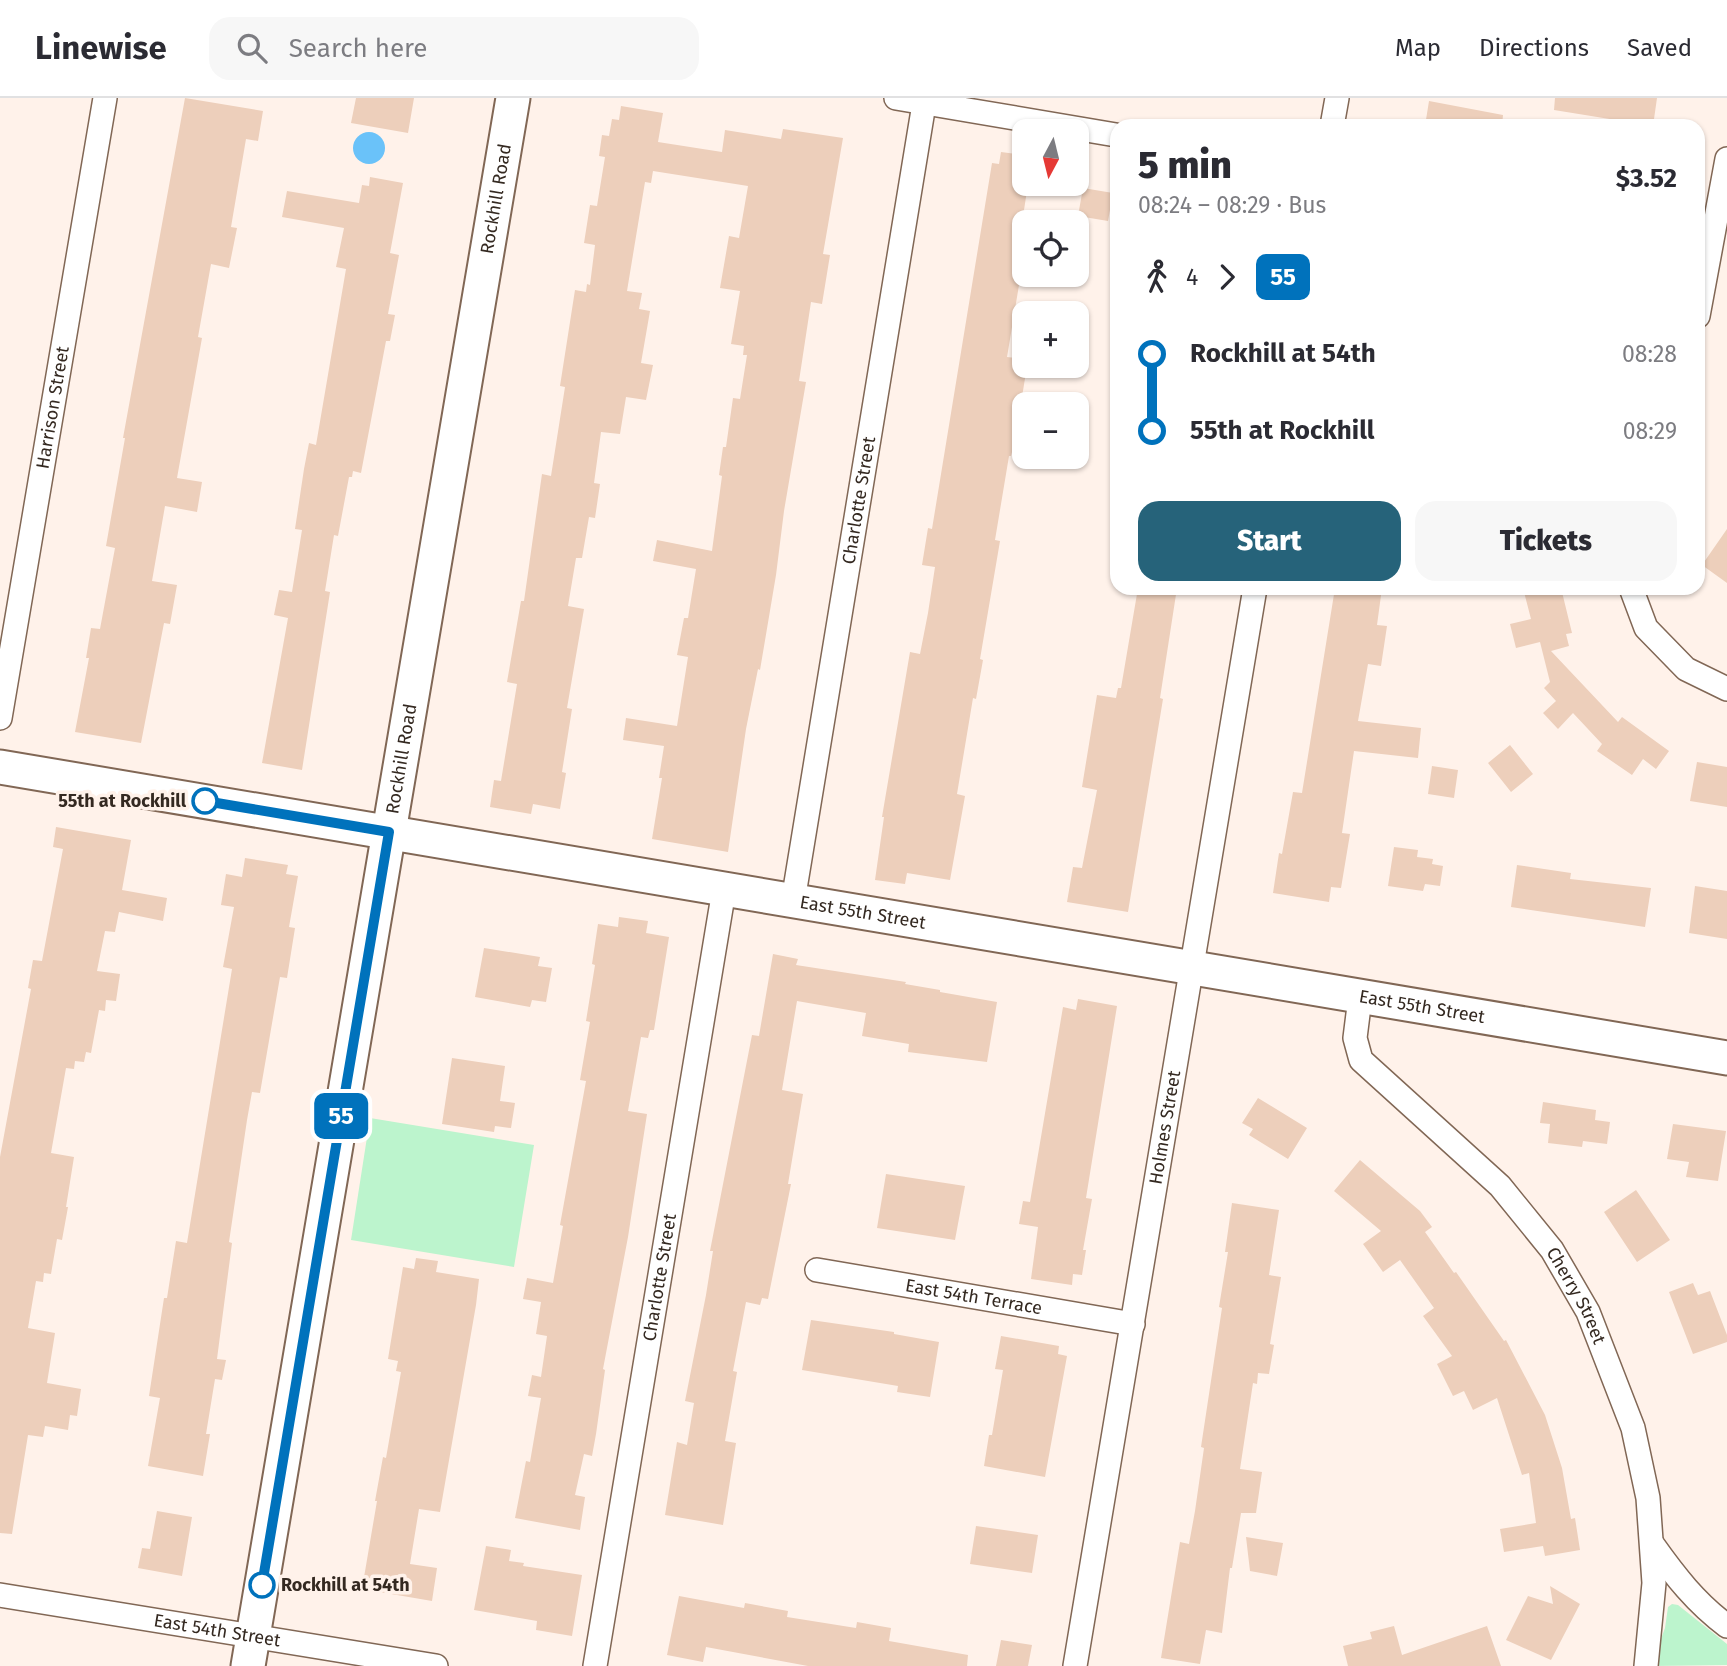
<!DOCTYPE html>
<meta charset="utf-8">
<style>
:root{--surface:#fff;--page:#f7f7f7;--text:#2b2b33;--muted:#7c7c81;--line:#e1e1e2;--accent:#26637a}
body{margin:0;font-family:"Fira Sans",sans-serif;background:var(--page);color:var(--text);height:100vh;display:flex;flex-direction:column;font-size:26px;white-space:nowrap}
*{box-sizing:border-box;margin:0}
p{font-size:23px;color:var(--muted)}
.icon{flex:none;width:38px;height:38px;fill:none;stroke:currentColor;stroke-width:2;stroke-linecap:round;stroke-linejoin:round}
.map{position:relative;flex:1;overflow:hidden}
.sheet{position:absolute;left:1110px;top:21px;width:595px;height:476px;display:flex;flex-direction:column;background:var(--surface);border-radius:21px;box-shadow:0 2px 5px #0004}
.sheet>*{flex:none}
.badge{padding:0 14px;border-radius:10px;font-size:24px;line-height:46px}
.needle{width:46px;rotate:187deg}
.tools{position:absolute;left:1012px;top:21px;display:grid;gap:14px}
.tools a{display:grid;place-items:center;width:77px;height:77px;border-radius:14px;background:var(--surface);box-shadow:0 2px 5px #0004;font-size:35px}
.map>.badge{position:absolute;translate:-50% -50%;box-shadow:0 0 0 4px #fff}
.legs{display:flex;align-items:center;gap:10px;height:77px;padding:0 28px;font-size:23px}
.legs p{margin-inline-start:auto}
.head{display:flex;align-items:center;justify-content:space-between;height:119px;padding:0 28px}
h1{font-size:38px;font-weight:800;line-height:52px}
.primary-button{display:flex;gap:14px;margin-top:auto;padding:14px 28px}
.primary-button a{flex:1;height:80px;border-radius:21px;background:var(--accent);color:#fff;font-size:28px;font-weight:800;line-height:80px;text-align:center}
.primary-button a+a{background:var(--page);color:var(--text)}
ul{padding:0 28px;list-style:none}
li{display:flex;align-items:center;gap:24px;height:77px;font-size:26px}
li i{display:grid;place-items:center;width:10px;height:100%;margin:0 9px;background:currentColor}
li i::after{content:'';width:18px;height:18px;margin:-9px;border:5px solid;border-radius:50%;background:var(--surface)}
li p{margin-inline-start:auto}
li:first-child i{background:linear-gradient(#0000 50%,currentColor 0)}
li:last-child i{background:linear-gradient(currentColor 50%,#0000 0)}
header{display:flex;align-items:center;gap:42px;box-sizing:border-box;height:98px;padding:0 35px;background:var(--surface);border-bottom:2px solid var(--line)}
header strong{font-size:33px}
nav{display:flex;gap:38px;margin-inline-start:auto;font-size:24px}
.search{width:490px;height:63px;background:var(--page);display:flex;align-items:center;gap:18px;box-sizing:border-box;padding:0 24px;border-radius:21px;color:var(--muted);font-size:26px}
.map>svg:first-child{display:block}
.green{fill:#bcf4cd}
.water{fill:#6ac2f9}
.building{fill:#edcfbb}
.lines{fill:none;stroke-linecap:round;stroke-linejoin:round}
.minor-casing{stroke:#816755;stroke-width:26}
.secondary-casing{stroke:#816755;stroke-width:37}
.minor{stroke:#fff;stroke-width:23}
.secondary{stroke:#fff;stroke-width:33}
.line-1-casing{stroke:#fff;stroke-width:16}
.line-1{stroke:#0072bc;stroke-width:10}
.stop-1-dot{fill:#fff;stroke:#0072bc;stroke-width:3.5}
.labels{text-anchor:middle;stroke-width:7;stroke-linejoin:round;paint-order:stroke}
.street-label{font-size:18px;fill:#342921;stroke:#fff2ea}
.stop-label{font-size:18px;font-weight:bold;fill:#342921;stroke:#fff2ea;text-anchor:end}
</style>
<header>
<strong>Linewise</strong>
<div class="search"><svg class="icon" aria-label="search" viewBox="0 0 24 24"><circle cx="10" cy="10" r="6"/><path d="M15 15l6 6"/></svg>Search here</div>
<nav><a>Map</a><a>Directions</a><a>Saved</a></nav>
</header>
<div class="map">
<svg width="1727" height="1568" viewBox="0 0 1727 1568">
<rect width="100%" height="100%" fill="#fff2ea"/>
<path class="green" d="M 370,1020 L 534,1047 L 514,1169 L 351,1142 Z
M 1672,1506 L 1678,1507 L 1727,1546 L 1727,1567 L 1651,1568 L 1665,1530 L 1668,1509 Z"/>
<path class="water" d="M353 50a16 16 0 1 1 32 0a16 16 0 1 1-32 0Z"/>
<path class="building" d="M 185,0 L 263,13 L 258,43 L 246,41 L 231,129 L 237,130 L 229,170 L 211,166 L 198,239 L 202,240 L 177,380 L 202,384 L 197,414 L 165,408 L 152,483 L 177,487 L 170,526 L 164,525 L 141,645 L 75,634 L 89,560 L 86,560 L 91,530 L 100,531 L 115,450 L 106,448 L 125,340 L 123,340 Z
M 356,0 L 414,0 L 408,35 L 351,25 Z
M 1555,0 L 1657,0 L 1653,28 L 1554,12 Z
M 1429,3 L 1503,17 L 1502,28 L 1425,28 Z
M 621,8 L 663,15 L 658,44 L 722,54 L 725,32 L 781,41 L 783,31 L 843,40 L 823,156 L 830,157 L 822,206 L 811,204 L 799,283 L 806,284 L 784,413 L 776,477 L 760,572 L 758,571 L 746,631 L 728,754 L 652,741 L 662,680 L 659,680 L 664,648 L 623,642 L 626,620 L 677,628 L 688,559 L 677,557 L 684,520 L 688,520 L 696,471 L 653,463 L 657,442 L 712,453 L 722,378 L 719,377 L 723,349 L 726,349 L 733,300 L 740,301 L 747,257 L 743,257 L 744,248 L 731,246 L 740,193 L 720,190 L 729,138 L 739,140 L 748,88 L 653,73 L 651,85 L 645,84 L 627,193 L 642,195 L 639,211 L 650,213 L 641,265 L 653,267 L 646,302 L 626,299 L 620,336 L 601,334 L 594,385 L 600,386 L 595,420 L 589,419 L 582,460 L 576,460 L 568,508 L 584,511 L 567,610 L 572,611 L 562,674 L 566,675 L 560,711 L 533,706 L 531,716 L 490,709 L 494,682 L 501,683 L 517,586 L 507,584 L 521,503 L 524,503 L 542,376 L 551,378 L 565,289 L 560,288 L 575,192 L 586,194 L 587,186 L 590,187 L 595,147 L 584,145 L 590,107 L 597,108 L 605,59 L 599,58 L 602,37 L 609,38 L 612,21 L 619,22 Z
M 1001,54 L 1024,57 L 1024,86 L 1028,86 L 1020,138 L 1024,138 L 1024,175 L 1021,175 L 1007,259 L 1024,261 L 1024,268 L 1027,268 L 1017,330 L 1024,331 L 1024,352 L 1013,350 L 1011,358 L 1009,358 L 995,442 L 1000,443 L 980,561 L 983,562 L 976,601 L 973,600 L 957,696 L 965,698 L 959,732 L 950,782 L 907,775 L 905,786 L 875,782 L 884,719 L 882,719 L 910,554 L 920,556 L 928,515 L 935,469 L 922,467 L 928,430 L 932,431 L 992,65 L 999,66 Z
M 370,79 L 403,85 L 390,155 L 399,157 L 388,216 L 395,217 L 390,243 L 386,243 L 361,375 L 353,373 L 352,379 L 349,379 L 338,438 L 334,437 L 325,493 L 330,494 L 302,672 L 262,665 L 288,520 L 274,517 L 279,492 L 292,494 L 302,432 L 295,431 L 304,371 L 309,345 L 316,347 L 346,171 L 336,169 L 344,130 L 282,119 L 287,93 L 359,105 L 362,87 L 369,88 Z
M 1083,90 L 1113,95 L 1108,123 L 1078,118 Z
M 1727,431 L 1727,485 L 1702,467 Z
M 1138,490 L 1177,490 L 1160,600 L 1163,601 L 1128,814 L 1067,804 L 1073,769 L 1082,770 L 1097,692 L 1082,689 L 1097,597 L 1116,600 L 1118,590 L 1121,590 Z
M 1335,490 L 1382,490 L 1377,527 L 1387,528 L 1381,568 L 1368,566 L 1358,623 L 1421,630 L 1418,660 L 1354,653 L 1342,735 L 1350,736 L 1341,790 L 1331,789 L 1329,804 L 1273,795 L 1279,755 L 1282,756 L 1293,694 L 1302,695 Z
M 1523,490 L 1554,490 L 1556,495 L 1562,494 L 1572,535 L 1566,536 L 1569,548 L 1551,553 L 1618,624 L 1622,619 L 1669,653 L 1656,671 L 1643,661 L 1632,677 L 1597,653 L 1602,646 L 1573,615 L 1558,631 L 1543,615 L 1556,603 L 1544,590 L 1550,584 L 1540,544 L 1516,550 L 1510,526 L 1531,521 Z
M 1510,647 L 1533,676 L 1511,694 L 1488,665 Z
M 1697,664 L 1727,669 L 1727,709 L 1690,703 Z
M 1432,668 L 1458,672 L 1454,700 L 1428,696 Z
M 56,729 L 131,742 L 122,792 L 167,800 L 163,823 L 119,814 L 115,834 L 105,833 L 97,873 L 120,876 L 116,903 L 106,902 L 105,913 L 99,912 L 91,955 L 86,954 L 84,964 L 75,963 L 74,971 L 66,970 L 51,1055 L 74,1059 L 66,1109 L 68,1109 L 62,1142 L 57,1141 L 51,1176 L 44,1175 L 43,1184 L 36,1183 L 28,1230 L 55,1235 L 47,1285 L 81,1291 L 77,1318 L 70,1317 L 68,1332 L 45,1328 L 43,1339 L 28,1337 L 12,1436 L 0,1435 L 0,1059 L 31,891 L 28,890 L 33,862 L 42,863 L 63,751 L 53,749 Z
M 1394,749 L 1418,752 L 1417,759 L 1433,761 L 1432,766 L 1443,768 L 1440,788 L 1425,786 L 1423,793 L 1388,788 Z
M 245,760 L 288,767 L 286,776 L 298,778 L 289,829 L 295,830 L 287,880 L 280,879 L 260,995 L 252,994 L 247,1022 L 229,1144 L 232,1145 L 217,1261 L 226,1262 L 222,1282 L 215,1281 L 206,1336 L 210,1336 L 203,1378 L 148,1368 L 160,1300 L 149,1298 L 164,1200 L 167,1200 L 176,1143 L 187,1145 L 232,871 L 223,869 L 234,809 L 221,807 L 226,776 L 242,779 Z
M 1517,767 L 1571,775 L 1570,781 L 1651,790 L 1645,829 L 1511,809 Z
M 1695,788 L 1727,793 L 1727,841 L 1689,835 Z
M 619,819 L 648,823 L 646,835 L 669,839 L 654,932 L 650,932 L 648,940 L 641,939 L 628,1013 L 647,1016 L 628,1139 L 603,1271 L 605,1272 L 596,1336 L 592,1358 L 584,1356 L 575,1397 L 585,1399 L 580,1432 L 515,1420 L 526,1363 L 530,1364 L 541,1300 L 528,1298 L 532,1277 L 541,1279 L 547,1238 L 536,1236 L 541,1204 L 523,1201 L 527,1180 L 553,1185 L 563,1128 L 560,1127 L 586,983 L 580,982 L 590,924 L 586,923 L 595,867 L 592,866 L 598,826 L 618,829 Z
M 484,850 L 540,859 L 538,868 L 552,870 L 546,904 L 532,902 L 530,909 L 475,899 Z
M 773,856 L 798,861 L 796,867 L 906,884 L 905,886 L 940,892 L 940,894 L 997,904 L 987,964 L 908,954 L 909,946 L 862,938 L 866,915 L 797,903 L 782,992 L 803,996 L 788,1086 L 791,1086 L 768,1201 L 762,1200 L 760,1207 L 746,1204 L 733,1273 L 737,1274 L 725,1343 L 736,1345 L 723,1427 L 665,1417 L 677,1344 L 687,1347 L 694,1305 L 685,1303 L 706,1197 L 713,1153 L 710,1153 L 752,937 L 759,938 Z
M 1078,901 L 1117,908 L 1086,1100 L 1092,1101 L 1083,1152 L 1086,1152 L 1082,1177 L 1073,1176 L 1072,1187 L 1031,1181 L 1038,1129 L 1019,1126 L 1023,1103 L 1030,1104 L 1063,909 L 1076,912 Z
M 452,960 L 505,968 L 500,1003 L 515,1005 L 511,1030 L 495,1028 L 494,1034 L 442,1026 Z
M 1258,1000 L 1307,1030 L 1288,1061 L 1249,1037 L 1253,1031 L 1242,1025 Z
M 1543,1004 L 1596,1012 L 1595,1022 L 1610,1024 L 1607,1046 L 1583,1043 L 1582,1049 L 1548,1045 L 1550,1026 L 1540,1025 Z
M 1673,1026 L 1726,1033 L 1718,1083 L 1686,1079 L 1689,1064 L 1667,1061 Z
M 1360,1062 L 1420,1113 L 1432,1129 L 1425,1134 L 1454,1175 L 1456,1174 L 1504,1243 L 1506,1242 L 1545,1317 L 1562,1370 L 1571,1421 L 1575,1420 L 1580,1452 L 1545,1458 L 1543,1448 L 1504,1454 L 1500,1431 L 1536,1425 L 1529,1375 L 1522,1377 L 1497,1300 L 1473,1312 L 1464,1293 L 1453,1298 L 1437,1266 L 1452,1258 L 1423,1218 L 1434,1210 L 1400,1162 L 1383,1174 L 1363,1146 L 1381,1133 L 1334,1093 Z
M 886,1076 L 965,1088 L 955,1142 L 877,1130 Z
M 1636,1092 L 1670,1142 L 1637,1164 L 1604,1114 Z
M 1232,1105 L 1279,1112 L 1269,1177 L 1281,1179 L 1270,1246 L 1274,1247 L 1269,1276 L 1258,1275 L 1257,1286 L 1253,1285 L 1240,1371 L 1262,1374 L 1256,1415 L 1241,1415 L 1232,1470 L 1230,1470 L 1222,1535 L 1206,1532 L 1200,1566 L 1161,1560 L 1180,1444 L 1189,1446 L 1195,1413 L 1204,1350 L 1201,1349 L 1222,1210 L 1219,1209 L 1228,1154 L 1225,1154 Z
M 416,1160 L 438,1163 L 436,1174 L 479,1181 L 476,1207 L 440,1414 L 419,1411 L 410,1466 L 437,1470 L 432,1503 L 362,1491 L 377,1403 L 375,1403 L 383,1359 L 386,1360 L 401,1274 L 396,1273 L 398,1263 L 388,1261 L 403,1169 L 414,1171 Z
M 1693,1185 L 1698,1197 L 1710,1193 L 1727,1237 L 1727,1244 L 1693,1256 L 1669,1194 Z
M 811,1222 L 894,1234 L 894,1236 L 939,1244 L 930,1299 L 897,1294 L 898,1288 L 802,1272 Z
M 1001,1238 L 1059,1248 L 1058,1256 L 1067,1258 L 1045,1379 L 984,1368 L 989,1337 L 992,1337 L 1003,1272 L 995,1271 Z
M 157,1413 L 192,1419 L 182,1478 L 138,1470 L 142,1450 L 150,1451 Z
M 976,1428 L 1038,1437 L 1032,1475 L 970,1466 Z
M 1246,1439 L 1283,1445 L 1277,1478 L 1250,1473 Z
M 486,1448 L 511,1452 L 509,1463 L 524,1465 L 523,1468 L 582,1477 L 572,1538 L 536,1532 L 537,1523 L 474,1512 Z
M 1550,1488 L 1580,1506 L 1551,1562 L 1506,1542 L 1528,1498 L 1553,1506 Z
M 679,1498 L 744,1510 L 745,1505 L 788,1513 L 787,1519 L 856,1530 L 857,1524 L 891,1530 L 889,1543 L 968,1557 L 967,1568 L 808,1568 L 706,1549 L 703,1564 L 667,1557 Z
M 1394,1528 L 1402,1557 L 1487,1528 L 1501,1568 L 1348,1568 L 1343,1548 L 1372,1541 L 1370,1534 Z
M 1001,1542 L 1032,1547 L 1028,1568 L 996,1568 Z"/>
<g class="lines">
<defs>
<g id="minor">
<path d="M 896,0 L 1116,37"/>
<path d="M 1332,28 L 1337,0"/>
<path d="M 1698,218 L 1727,61"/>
<path d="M 1631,490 L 1646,530 L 1686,571 L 1727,591"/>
<path id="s1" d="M 0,620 L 105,0"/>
<path id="s2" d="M 793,803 L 925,0"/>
<path id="s3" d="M 1360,900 L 1355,940 L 1361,962 L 1500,1088 L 1552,1152 L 1588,1214 L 1633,1330 L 1648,1400 L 1654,1485 L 1646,1568"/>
<path id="s4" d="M 817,1172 L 1133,1226"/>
<path d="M 1653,1447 C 1675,1478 1696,1505 1727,1528"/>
<path id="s5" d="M 0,1497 L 436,1568"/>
<path id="s6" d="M 595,1568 L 724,792"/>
<path id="s7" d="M 1075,1568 L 1255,490"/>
</g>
<g id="secondary">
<path id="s8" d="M 0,669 L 1727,960"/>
<path id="s9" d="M 248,1568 L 513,0"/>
</g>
</defs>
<use href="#minor" class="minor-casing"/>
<use href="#secondary" class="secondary-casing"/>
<use href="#minor" class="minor"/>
<use href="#secondary" class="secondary"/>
</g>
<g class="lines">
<defs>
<path id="line-1" d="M 205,703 L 389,734 L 262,1487"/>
</defs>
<use href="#line-1" class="line-1-casing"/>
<use href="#line-1" class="line-1"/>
</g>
<g class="stop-1-dot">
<circle cx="205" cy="703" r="12"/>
<circle cx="262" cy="1487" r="12"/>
</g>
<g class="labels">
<g class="street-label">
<text dy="6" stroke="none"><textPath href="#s9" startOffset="1488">Rockhill Road</textPath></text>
<text dy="6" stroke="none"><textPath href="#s1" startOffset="315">Harrison Street</textPath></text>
<text dy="6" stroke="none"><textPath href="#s2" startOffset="406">Charlotte Street</textPath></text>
<text dy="6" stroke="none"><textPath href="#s9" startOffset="920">Rockhill Road</textPath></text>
<text dy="6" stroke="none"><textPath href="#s8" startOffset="875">East 55th Street</textPath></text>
<text dy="6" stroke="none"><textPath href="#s8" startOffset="1442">East 55th Street</textPath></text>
<text dy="6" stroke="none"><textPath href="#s7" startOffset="546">Holmes Street</textPath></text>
<text dy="6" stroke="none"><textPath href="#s6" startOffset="394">Charlotte Street</textPath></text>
<text dy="6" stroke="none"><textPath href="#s3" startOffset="385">Cherry Street</textPath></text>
<text dy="6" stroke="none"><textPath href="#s4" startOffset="159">East 54th Terrace</textPath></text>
<text dy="6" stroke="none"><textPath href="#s5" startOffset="220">East 54th Street</textPath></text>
</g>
<g class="stop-label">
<text x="186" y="709">55th at Rockhill</text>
<text x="281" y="1493" text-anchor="start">Rockhill at 54th</text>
</g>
</g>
</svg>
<div class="tools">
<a><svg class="needle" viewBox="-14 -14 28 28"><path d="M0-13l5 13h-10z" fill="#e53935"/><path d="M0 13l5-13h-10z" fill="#7c7c81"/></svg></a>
<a><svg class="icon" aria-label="locate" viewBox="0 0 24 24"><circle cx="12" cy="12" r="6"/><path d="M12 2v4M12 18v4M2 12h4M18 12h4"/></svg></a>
<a>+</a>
<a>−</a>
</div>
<b class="badge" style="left:341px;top:1018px;background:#0072bc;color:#fff">55</b>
<section class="sheet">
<div class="head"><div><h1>5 min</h1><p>08:24 – 08:29 · Bus</p></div><b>$3.52</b></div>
<div class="legs"><svg class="icon" aria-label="walk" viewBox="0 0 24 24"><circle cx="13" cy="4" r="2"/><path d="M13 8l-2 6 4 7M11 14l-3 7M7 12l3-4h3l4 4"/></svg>4<svg class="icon" aria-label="forward" viewBox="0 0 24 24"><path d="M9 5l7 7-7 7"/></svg><b class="badge" style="background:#0072bc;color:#fff">55</b></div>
<ul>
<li><i style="color:#0072bc"></i><b>Rockhill at 54th</b><p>08:28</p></li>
<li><i style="color:#0072bc"></i><b>55th at Rockhill</b><p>08:29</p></li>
</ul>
<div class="primary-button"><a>Start</a><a>Tickets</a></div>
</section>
</div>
